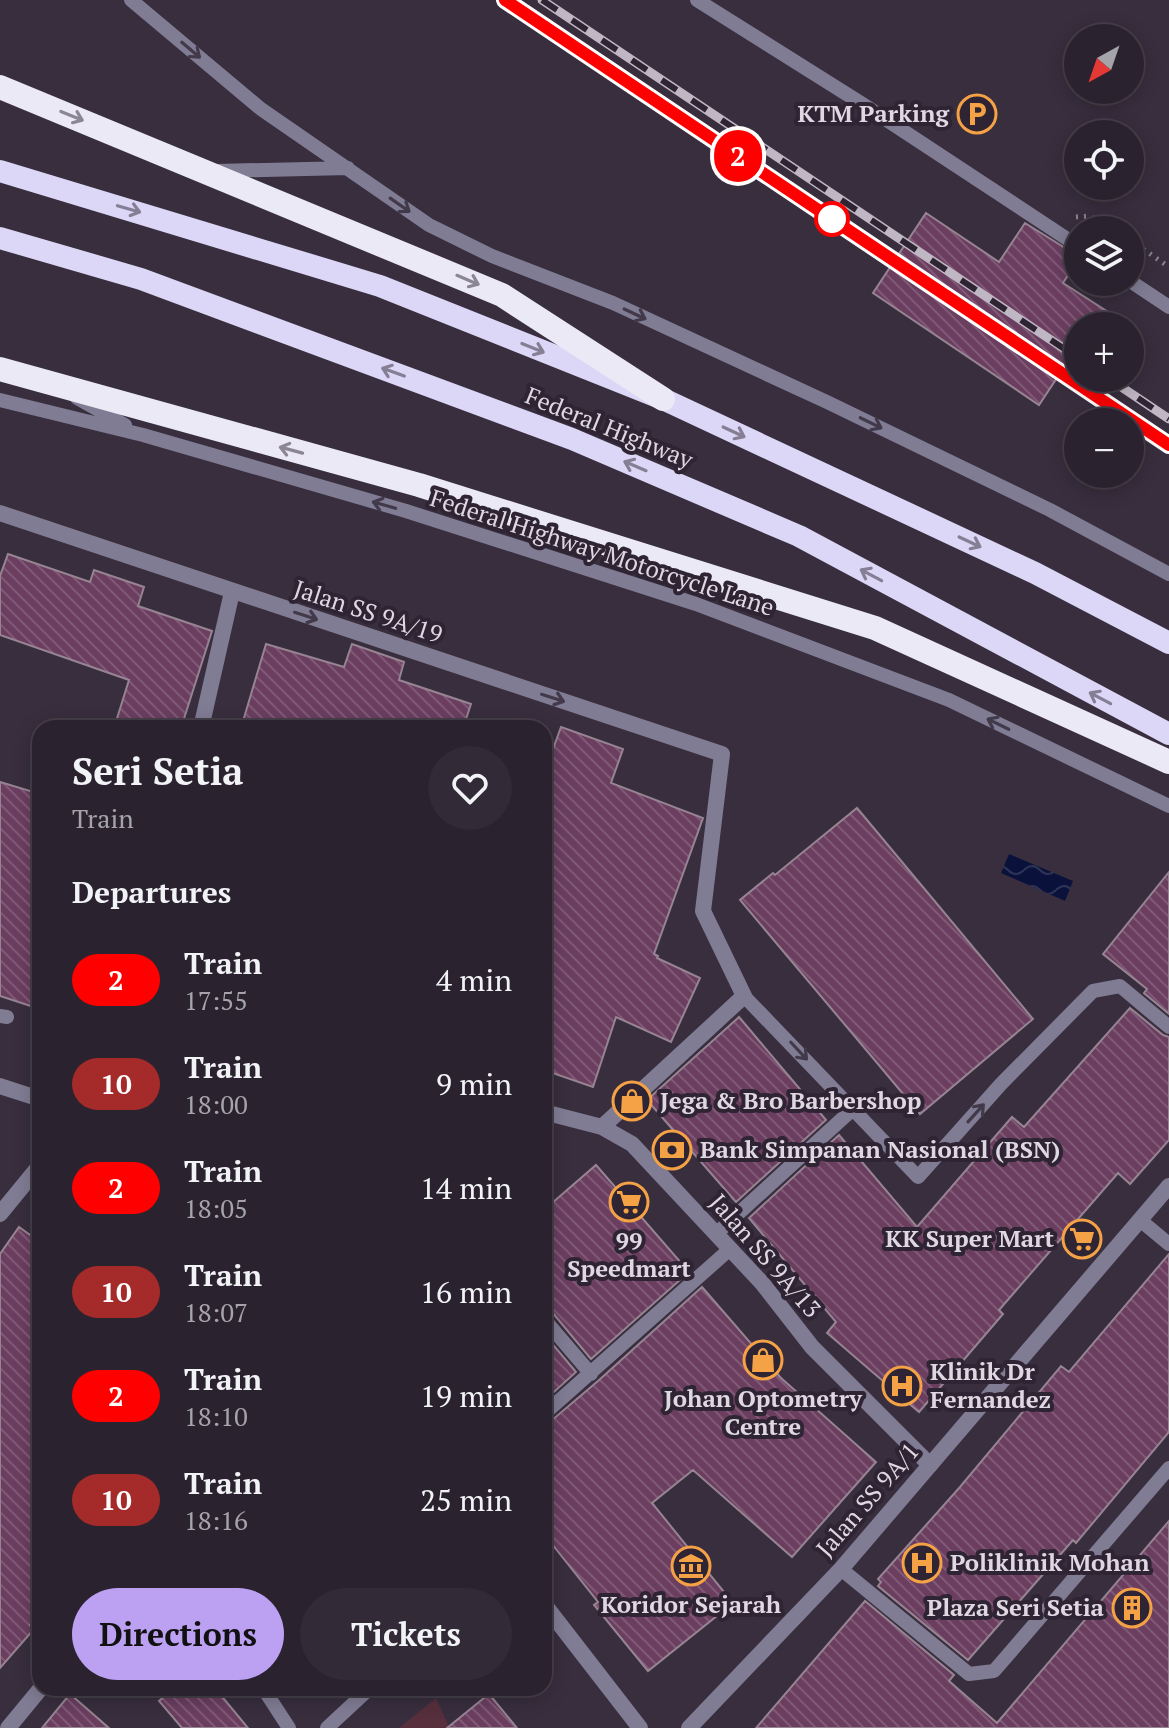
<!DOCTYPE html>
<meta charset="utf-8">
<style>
:root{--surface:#2a222e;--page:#322a36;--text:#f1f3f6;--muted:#a5a4aa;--line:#463f4a;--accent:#bca0f2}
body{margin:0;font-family:"PT Serif",serif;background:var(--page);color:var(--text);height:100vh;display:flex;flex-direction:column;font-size:30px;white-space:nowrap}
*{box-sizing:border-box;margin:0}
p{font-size:26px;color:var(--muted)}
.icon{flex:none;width:44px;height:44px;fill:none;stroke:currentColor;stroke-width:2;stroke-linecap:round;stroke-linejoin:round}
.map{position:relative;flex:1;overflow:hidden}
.details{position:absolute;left:32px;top:720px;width:520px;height:976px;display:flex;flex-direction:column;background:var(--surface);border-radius:24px;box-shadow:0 4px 20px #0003,0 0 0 2px var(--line)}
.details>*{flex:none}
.badge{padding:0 16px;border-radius:26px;font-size:28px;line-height:52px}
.needle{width:52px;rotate:220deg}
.tools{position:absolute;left:1064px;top:24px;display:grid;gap:16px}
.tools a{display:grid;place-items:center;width:80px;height:80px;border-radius:50%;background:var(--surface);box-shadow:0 4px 20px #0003,0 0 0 2px var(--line);font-size:40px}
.map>.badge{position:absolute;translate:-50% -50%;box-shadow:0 0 0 4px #fff}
h2{padding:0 40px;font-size:30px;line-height:72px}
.round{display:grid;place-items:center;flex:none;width:84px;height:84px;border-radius:42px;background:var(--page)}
.overview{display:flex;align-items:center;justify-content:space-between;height:136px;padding:0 40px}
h1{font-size:38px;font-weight:700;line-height:60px}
.primary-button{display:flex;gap:16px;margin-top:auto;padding:16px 40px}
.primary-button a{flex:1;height:92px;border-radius:48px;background:var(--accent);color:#111;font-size:32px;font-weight:700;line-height:92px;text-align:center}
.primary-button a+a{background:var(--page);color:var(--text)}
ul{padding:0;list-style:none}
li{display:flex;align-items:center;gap:24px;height:104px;padding:0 40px}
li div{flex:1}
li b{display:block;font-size:30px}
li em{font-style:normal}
li .badge{min-width:88px;font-weight:700;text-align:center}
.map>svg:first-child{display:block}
.green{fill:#572f3d}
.water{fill:url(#water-waves)}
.building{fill:url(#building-back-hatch);stroke:#978492;stroke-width:2}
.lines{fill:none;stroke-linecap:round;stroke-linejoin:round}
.path{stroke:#8a818f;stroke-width:5;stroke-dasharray:2 6;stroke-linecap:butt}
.service{stroke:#807c94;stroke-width:14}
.minor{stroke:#807c94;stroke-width:16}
.tertiary{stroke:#807c94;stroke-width:16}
.trunk{stroke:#dcd7f6;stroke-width:22}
.motorway{stroke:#ebe9f5;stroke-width:24}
.rail-casing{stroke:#bfb7c3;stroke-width:9}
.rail{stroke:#2e2433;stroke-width:6;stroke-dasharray:18;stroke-linecap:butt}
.oneway{stroke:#423a4b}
.oneway2{stroke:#8c8694}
.oneway3{stroke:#857e94}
.line-casing{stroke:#fff;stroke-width:18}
.line{stroke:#f00;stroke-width:12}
.stop-dot{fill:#fff;stroke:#f00;stroke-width:4}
.labels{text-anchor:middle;stroke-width:8;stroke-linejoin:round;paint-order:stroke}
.poi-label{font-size:24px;font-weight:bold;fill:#dfd8e3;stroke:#2e2433;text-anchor:start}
.street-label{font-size:24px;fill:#dfd8e3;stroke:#2e2433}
</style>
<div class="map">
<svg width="1169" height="1728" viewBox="0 0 1169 1728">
<defs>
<pattern id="water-waves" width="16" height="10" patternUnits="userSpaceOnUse" patternTransform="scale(2)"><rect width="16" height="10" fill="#0a123b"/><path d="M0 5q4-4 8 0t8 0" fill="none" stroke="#2d3457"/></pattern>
<pattern id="building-back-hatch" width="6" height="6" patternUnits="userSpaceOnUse" patternTransform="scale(2)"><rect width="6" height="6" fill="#6b3e60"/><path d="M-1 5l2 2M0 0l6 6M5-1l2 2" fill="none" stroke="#805977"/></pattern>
</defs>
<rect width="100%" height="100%" fill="#382e3e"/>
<path class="green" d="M 436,1698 L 449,1727 L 448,1728 L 399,1728 Z"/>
<path class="water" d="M 1009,854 L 1073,881 L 1065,901 L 1001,873 Z"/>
<path class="building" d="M 926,213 L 999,262 L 1025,223 L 1078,256 L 1078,260 L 1063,283 L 1130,326 L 1078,326 L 1078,346 L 1039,405 L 873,293 Z
M 8,554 L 90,582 L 94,570 L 144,587 L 138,606 L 212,631 L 181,728 L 114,728 L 129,680 L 0,635 L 0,576 Z
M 266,644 L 344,667 L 352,644 L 404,662 L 399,680 L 471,704 L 463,728 L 241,728 Z
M 561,727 L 623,749 L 611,783 L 703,818 L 654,954 L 658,956 L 657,958 L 700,978 L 671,1042 L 616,1017 L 593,1087 L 544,1070 L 544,774 Z
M 0,782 L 40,794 L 40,1009 L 0,996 Z
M 857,808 L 1033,1019 L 920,1114 L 740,900 L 773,873 L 775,875 Z
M 1169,872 L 1169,1014 L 1144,993 L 1147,989 L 1103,954 Z
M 1130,1008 L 1163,1035 L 1169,1037 L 1169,1140 L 1130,1184 L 1118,1173 L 999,1310 L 1003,1314 L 919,1412 L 827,1333 L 836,1322 L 749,1218 L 839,1135 L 917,1227 L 1012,1117 L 1024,1127 Z
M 739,1017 L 826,1120 L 736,1202 L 647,1100 Z
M 596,1165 L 689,1272 L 591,1359 L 552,1312 L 544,1309 L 544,1210 Z
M 19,1227 L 40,1242 L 40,1611 L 30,1625 L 34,1629 L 0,1668 L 0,1254 Z
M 1169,1254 L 1169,1432 L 1076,1543 L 1073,1540 L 968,1660 L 878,1586 L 881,1582 L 878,1579 L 960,1487 L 1061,1366 L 1069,1372 Z
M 702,1287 L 781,1378 L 876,1462 L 792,1557 L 693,1470 L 652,1503 L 733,1603 L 648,1671 L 594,1605 L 598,1602 L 544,1534 L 544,1424 L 551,1421 L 598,1381 Z
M 544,1334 L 576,1372 L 544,1401 Z
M 1169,1521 L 1169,1728 L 756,1728 L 865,1601 L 954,1675 L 949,1681 L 997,1723 Z
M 175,1688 L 215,1688 L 248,1728 L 182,1728 L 159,1701 Z
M 70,1694 L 109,1728 L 42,1728 Z
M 489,1694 L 517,1728 L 447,1728 Z"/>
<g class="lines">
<path class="path" d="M 1076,217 L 1089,216 L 1115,230
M 1130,240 L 1169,267"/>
<path class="service" d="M 131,0 L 261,109 L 429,225 L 492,256 L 613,303 L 827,402 L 1050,510 L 1169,574
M 697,0 L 864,105 L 1078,246
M 216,171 L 348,168
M 1130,281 L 1169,307
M 77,398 L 125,425
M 0,400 L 143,435 L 406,511 L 696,604 L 949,700 L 1169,806
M 744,996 L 918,1177 L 1001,1084 L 1093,991 L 1120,986 L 1169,1027
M 0,1016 L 7,1017
M 1140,1220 L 1169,1244
M 717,1233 L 854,1108
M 544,1319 L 591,1374
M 544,1414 L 730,1249
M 841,1569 L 969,1674 L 994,1671 L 1169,1468
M 263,1688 L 289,1728
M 327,1728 L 370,1688"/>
<path class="minor" d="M 0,513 L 722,754 L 703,911 L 744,996 L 602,1127
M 201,728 L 232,592
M 544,1112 L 602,1127 L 632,1144 L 762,1283 L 812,1347 L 930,1465
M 0,1214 L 40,1165
M 8,1728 L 41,1688"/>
<path class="tertiary" d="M 0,1086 L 40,1099
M 544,1604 L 640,1728
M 689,1728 L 841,1569 L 1169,1186"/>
<path class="trunk" d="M 0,171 L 380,286 L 663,399 L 1035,573 L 1169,643
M 0,238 L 141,279 L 572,439 L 799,536 L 1169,734"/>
<path class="motorway" d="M 0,87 L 502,295 L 663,399
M 0,369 L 419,485 L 875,628 L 1169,762"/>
<defs>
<path id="rail" d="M 505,0 L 1169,445
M 542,0 L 1078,358
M 1108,378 L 1169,419"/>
</defs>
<use href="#rail" class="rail-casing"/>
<use href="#rail" class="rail"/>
</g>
<defs><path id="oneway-shaft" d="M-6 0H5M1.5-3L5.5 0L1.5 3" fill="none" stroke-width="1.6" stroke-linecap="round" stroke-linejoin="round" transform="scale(2)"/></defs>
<g class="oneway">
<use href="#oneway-shaft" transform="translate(191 50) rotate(40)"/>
<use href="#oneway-shaft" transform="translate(400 205) rotate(35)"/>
<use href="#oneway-shaft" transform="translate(635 314) rotate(25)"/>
<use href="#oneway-shaft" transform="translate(871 423) rotate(26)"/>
<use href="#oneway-shaft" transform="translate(384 505) rotate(-164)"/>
<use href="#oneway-shaft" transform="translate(306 616) rotate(18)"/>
<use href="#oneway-shaft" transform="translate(553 698) rotate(18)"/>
<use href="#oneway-shaft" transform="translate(998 724) rotate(-154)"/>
<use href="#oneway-shaft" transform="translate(799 1051) rotate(47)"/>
<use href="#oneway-shaft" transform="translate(976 1113) rotate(-48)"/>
</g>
<g class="oneway2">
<use href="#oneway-shaft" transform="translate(72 116) rotate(22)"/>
<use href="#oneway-shaft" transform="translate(468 280) rotate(23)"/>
<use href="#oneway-shaft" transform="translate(291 450) rotate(-165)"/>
</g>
<g class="oneway3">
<use href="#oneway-shaft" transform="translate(129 209) rotate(16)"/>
<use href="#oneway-shaft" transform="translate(533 348) rotate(22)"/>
<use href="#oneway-shaft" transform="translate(393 372) rotate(-160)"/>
<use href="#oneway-shaft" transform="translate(734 432) rotate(25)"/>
<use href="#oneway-shaft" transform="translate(635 466) rotate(-157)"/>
<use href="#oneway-shaft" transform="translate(970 542) rotate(25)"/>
<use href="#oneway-shaft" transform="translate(871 575) rotate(-152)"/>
<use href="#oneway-shaft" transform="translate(1100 698) rotate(-152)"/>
</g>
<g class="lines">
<defs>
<path id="line" d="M 505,0 L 1169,445"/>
</defs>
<use href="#line" class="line-casing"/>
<use href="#line" class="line"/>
</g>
<defs>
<symbol id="parking-ring" viewBox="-11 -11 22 22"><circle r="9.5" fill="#2e2433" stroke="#f5a246" stroke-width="1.5"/><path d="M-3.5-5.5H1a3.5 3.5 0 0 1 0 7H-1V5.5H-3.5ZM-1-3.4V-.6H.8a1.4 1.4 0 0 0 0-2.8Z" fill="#f5a246"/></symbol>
<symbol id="shop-ring" viewBox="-11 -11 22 22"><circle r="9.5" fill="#2e2433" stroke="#f5a246" stroke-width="1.5"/><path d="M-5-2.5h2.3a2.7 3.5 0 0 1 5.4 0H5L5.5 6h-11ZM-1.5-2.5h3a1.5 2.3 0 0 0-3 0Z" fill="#f5a246"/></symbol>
<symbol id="bank-ring" viewBox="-11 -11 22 22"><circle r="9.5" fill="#2e2433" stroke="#f5a246" stroke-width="1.5"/><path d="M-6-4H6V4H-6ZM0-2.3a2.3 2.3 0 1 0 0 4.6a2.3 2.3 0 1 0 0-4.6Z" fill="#f5a246"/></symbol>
<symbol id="supermarket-ring" viewBox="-11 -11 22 22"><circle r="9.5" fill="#2e2433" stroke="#f5a246" stroke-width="1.5"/><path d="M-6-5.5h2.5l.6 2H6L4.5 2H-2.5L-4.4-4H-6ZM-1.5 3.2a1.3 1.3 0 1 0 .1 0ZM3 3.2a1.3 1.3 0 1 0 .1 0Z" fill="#f5a246"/></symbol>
<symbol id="hospital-ring" viewBox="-11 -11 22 22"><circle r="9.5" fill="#2e2433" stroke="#f5a246" stroke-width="1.5"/><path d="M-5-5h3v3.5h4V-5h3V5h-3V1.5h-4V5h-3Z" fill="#f5a246"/></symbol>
<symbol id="museum-ring" viewBox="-11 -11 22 22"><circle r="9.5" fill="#2e2433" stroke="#f5a246" stroke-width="1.5"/><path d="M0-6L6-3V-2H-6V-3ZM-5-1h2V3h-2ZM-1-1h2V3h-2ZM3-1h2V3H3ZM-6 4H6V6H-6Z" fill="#f5a246"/></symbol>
<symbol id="building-ring" viewBox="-11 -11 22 22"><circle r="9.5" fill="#2e2433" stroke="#f5a246" stroke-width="1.5"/><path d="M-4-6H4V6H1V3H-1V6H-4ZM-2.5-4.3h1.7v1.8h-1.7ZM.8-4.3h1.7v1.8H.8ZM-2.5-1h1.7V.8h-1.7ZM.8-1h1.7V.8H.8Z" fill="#f5a246"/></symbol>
</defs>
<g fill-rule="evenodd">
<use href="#parking-ring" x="955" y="92" width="44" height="44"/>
<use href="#shop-ring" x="610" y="1079" width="44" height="44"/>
<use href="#bank-ring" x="650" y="1128" width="44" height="44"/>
<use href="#supermarket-ring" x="607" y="1180" width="44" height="44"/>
<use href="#supermarket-ring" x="1060" y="1217" width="44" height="44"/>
<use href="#shop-ring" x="741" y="1338" width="44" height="44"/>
<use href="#hospital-ring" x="880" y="1364" width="44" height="44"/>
<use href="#hospital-ring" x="900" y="1541" width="44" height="44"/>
<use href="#museum-ring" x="669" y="1544" width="44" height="44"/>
<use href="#building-ring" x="1110" y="1586" width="44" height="44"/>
</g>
<circle class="stop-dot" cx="832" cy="219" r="16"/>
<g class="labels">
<g class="poi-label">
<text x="949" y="122" text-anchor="end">KTM Parking</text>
<text x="660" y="1109">Jega &amp; Bro Barbershop</text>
<text x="700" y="1158">Bank Simpanan Nasional (BSN)</text>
<text x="1054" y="1247" text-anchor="end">KK Super Mart</text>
<text x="629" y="1249" text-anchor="middle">99<tspan x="629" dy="28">Speedmart</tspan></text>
<text x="930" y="1380">Klinik Dr<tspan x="930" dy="28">Fernandez</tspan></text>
<text x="763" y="1407" text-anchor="middle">Johan Optometry<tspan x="763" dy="28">Centre</tspan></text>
<text x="950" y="1571">Poliklinik Mohan</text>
<text x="691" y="1613" text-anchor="middle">Koridor Sejarah</text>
<text x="1104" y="1616" text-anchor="end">Plaza Seri Setia</text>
</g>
<g class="street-label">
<text transform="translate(609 428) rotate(22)" y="8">Federal Highway</text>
<text transform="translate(602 553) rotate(18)" y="8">Federal Highway Motorcycle Lane</text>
<text transform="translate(368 612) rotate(18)" y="8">Jalan SS 9A/19</text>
<text transform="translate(765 1256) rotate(49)" y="8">Jalan SS 9A/13</text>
<text transform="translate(868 1500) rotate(-49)" y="8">Jalan SS 9A/1</text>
</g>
</g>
</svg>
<div class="tools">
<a><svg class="needle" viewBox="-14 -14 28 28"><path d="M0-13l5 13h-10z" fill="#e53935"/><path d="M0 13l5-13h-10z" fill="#a5a4aa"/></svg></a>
<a><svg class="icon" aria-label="locate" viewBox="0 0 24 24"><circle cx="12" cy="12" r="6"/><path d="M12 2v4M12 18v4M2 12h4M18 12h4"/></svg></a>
<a><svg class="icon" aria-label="layers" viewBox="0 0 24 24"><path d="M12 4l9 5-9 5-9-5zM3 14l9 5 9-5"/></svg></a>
<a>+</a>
<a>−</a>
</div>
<b class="badge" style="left:738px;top:156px;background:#f00;color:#fff">2</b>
<section class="details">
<div class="overview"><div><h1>Seri Setia</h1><p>Train</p></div><a class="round"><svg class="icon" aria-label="heart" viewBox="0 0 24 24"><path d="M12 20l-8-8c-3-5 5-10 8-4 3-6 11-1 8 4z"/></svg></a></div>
<h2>Departures</h2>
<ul>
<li><span class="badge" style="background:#f00;color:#fff">2</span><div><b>Train</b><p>17:55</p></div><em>4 min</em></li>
<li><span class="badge" style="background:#a52a2a;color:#fff">10</span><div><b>Train</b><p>18:00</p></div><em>9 min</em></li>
<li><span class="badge" style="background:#f00;color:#fff">2</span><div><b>Train</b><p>18:05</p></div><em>14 min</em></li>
<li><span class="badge" style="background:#a52a2a;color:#fff">10</span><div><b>Train</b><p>18:07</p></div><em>16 min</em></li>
<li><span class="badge" style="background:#f00;color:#fff">2</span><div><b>Train</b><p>18:10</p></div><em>19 min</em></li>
<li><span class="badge" style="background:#a52a2a;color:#fff">10</span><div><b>Train</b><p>18:16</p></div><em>25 min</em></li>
</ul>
<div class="primary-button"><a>Directions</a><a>Tickets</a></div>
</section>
</div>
